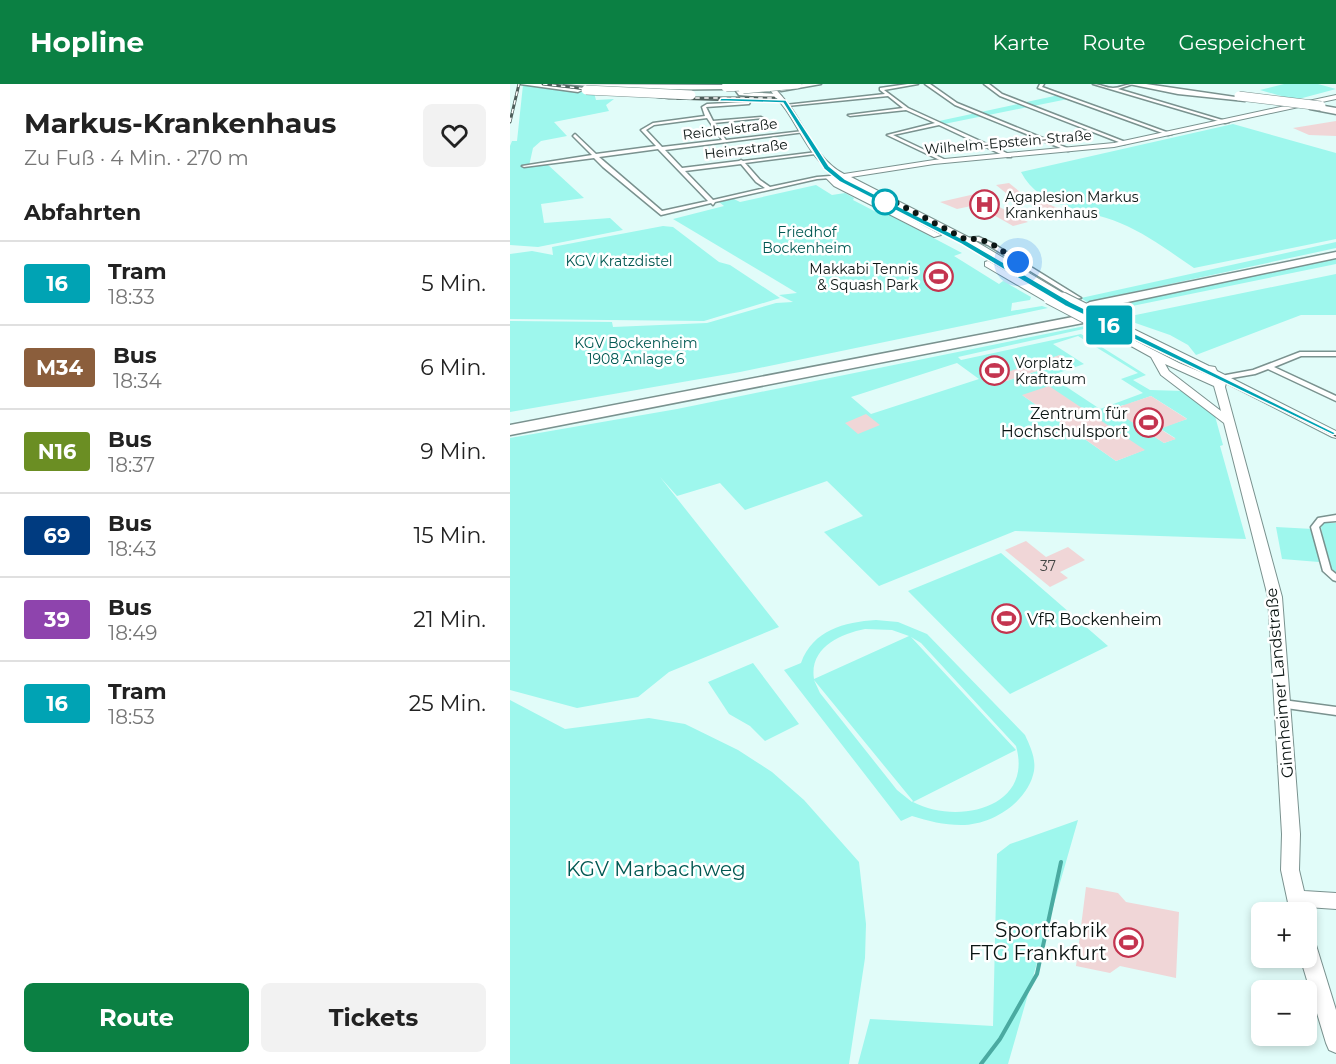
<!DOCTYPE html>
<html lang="de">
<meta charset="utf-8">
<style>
:root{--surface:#fff;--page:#f2f2f2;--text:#222;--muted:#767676;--line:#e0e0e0;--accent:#0b8043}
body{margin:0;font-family:Montserrat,sans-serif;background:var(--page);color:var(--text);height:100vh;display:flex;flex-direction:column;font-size:22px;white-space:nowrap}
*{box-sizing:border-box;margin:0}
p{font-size:20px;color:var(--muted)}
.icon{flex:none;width:33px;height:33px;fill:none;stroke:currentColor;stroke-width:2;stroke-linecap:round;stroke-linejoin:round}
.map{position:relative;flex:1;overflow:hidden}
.details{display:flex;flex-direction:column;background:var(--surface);width:510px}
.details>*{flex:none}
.badge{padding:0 12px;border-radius:4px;font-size:21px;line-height:39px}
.fabs{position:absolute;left:741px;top:818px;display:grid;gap:12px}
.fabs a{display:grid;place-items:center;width:66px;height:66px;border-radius:9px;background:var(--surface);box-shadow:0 3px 9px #0003;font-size:30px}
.you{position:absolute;width:30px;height:30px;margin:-15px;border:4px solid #fff;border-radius:50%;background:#1a73e8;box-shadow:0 0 0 9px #1a73e833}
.map>.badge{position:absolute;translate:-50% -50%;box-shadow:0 0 0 3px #fff}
h2{padding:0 24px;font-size:22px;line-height:54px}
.round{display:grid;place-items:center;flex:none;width:63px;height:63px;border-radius:9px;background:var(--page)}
.headline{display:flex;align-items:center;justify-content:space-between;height:102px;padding:0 24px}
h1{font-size:28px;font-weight:700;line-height:45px}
.primary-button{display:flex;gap:12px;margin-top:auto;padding:12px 24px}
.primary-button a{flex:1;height:69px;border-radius:9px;background:var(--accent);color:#fff;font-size:24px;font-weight:700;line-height:69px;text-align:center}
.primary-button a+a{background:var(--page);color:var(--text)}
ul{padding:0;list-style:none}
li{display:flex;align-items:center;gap:18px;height:84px;padding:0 24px;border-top:2px solid var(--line)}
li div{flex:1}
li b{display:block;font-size:22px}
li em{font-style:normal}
li .badge{min-width:66px;font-weight:700;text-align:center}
header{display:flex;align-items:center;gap:36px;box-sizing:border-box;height:84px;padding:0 30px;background:var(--accent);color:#fff}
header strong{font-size:28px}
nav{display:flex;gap:33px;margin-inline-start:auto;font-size:21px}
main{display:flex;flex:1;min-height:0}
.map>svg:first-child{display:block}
.green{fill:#9ef7ed;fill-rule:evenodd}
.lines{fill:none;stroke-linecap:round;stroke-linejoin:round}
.stream{stroke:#4aaaa1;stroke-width:4}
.building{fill:#f0d6d7}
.street-casing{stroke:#7a928f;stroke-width:3}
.secondary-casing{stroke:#7a928f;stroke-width:2}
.primary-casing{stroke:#7a928f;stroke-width:3}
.highway-casing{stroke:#7a928f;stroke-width:3}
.street{fill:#fff;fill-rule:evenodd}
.secondary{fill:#fff;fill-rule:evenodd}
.primary{fill:#fff;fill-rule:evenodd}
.highway{fill:#fff;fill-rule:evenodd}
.tram{stroke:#4e5e5b;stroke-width:1.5}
.rail-casing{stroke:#4e5e5b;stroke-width:3}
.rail{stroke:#fff;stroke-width:1.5;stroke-dasharray:4.5;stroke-linecap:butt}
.secondary-bridge-casing{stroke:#7a928f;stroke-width:11;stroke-linecap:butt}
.highway-bridge-casing{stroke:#7a928f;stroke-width:10;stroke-linecap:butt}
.secondary-bridge{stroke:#fff;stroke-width:9}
.highway-bridge{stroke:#fff;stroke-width:9}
.line{fill:#00a3b4;stroke:#fff;stroke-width:1.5}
.walk{stroke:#0b1513;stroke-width:6;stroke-dasharray:0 10.8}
.stop-dot{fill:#fff;stroke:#00a3b4;stroke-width:3}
.labels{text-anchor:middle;stroke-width:5;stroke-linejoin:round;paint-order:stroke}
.far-street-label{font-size:14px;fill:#0b1513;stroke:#fff}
.far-poi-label{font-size:14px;fill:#0b1513;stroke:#fff;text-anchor:start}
.far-park-label{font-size:14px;fill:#005852;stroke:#fff}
.number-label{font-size:14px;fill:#444544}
.poi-label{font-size:16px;fill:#0b1513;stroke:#fff;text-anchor:end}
.street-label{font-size:16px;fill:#0b1513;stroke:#fff}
.near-park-label{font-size:20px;fill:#005852;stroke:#fff}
.near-poi-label{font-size:20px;fill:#0b1513;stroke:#fff;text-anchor:end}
</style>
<header>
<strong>Hopline</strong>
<nav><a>Karte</a><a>Route</a><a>Gespeichert</a></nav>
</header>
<main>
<section class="details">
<div class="headline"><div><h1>Markus-Krankenhaus</h1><p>Zu Fuß · 4 Min. · 270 m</p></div><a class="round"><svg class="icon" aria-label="heart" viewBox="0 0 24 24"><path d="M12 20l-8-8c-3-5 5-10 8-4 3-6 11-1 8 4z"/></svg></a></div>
<h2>Abfahrten</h2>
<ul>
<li><span class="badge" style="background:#00a3b4;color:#fff">16</span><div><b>Tram</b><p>18:33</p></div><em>5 Min.</em></li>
<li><span class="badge" style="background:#8b5e3c;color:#fff">M34</span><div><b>Bus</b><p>18:34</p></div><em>6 Min.</em></li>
<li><span class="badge" style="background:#6b8e23;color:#fff">N16</span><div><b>Bus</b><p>18:37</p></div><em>9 Min.</em></li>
<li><span class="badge" style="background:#003b80;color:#fff">69</span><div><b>Bus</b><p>18:43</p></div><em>15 Min.</em></li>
<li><span class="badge" style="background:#8e44ad;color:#fff">39</span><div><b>Bus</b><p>18:49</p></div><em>21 Min.</em></li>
<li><span class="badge" style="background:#00a3b4;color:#fff">16</span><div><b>Tram</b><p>18:53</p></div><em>25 Min.</em></li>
</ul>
<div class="primary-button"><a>Route</a><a>Tickets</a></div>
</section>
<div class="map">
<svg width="826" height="980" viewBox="0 0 826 980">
<rect width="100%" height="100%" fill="#e1fcf9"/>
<path class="green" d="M 774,0 L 808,0 L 826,5 L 785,16 L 750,6 Z
M 13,1 L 84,9 L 86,16 L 104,15 L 96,21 L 99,27 L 44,38 L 57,52 L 31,57 L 23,64 L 19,82 L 37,80 L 74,114 L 31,120 L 34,139 L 100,134 L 113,146 L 28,163 L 0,161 L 0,62 L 2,57 L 7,57 Z
M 549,11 L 558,15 L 434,40 L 429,37 Z
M 723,40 L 826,69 L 826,155 L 684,184 C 660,168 637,150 610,139 C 575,124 530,125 511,88 Z
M 306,101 L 322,111 L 335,109 L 344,114 L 343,116 L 368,129 L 374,128 L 452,169 L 444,172 L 489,200 L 493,197 L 521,213 L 520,216 L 502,219 L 501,227 L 532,222 L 538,224 L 230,288 L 0,328 L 0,237 L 102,238 L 103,243 L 197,239 L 266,219 L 283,218 L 269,211 L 287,209 L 163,135 L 214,122 L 209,118 L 224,115 L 230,118 Z
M 153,142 L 163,143 L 209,178 L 220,181 L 270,214 L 194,237 L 0,235 L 0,170 L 22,167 L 43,171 L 42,163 Z
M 826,158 L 826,164 L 577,218 L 571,214 Z
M 826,174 L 826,180 L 593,228 L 585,224 Z
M 826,190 L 826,231 L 791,231 L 686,271 L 678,261 L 660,251 L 611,234 Z
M 575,242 L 578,244 L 448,273 L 451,276 L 571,250 L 636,291 L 623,296 L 640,306 L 674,307 L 705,332 L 713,361 L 710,362 L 736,455 L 505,447 L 369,502 L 314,448 L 353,432 L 317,397 L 235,426 L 210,399 L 167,412 L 150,393 L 269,543 L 159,588 L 128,613 L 67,624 L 0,606 L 0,354 L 167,325 ZM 568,252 L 628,289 L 611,295 L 633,309 L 590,325 L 540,292 L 574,280 L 543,260 ZM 550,271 L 558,277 L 493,298 L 485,293 ZM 447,279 L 469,295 L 361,330 L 341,313 ZM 512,311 L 634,366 L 606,377 ZM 641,312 L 676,334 L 677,335 L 656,342 L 621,319 ZM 613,321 L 665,354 L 665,355 L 654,359 L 603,325 Z
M 814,439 L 826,439 L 826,488 L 819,483 L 811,443 Z
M 766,443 L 803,445 L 809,478 L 772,475 Z
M 491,469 L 598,562 L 500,610 L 398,507 Z
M 366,536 L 388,538 L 417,550 L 515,651 C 520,662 526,674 524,687 C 518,718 482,741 451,741 C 434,741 418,737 402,732 L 391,737 L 274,586 L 291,579 C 303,546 334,538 366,536 ZM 355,545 L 382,546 L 399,552 L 304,595 C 299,564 330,550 355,545 ZM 401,553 L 411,559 L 506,662 C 524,725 446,741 403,718 L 506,666 ZM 304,596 L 403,717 L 402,718 L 387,706 L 310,609 Z
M 243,579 L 289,640 L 255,657 L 240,642 L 219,630 L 198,598 Z
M 0,616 L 55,645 L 139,634 L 175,640 L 228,666 L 262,688 L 294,716 L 349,778 L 356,840 L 355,874 L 339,980 L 0,980 Z
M 568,736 L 498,980 L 348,980 L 360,935 L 483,942 L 487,770 L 500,760 Z"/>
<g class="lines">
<path class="stream" d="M 471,980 L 490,955 L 527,890 L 551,778"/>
</g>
<path class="building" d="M 826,37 L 826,52 L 799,51 L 783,44 Z
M 499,99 L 510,108 L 557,128 L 545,132 L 518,119 L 507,118 L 486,101 Z
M 465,110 L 480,118 L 518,138 L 503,142 L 466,121 L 447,125 L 430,118 Z
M 550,271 L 558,277 L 493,298 L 485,292 Z
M 539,302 L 635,366 L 606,377 L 512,311 Z
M 641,312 L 677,335 L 650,345 L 666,355 L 654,359 L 602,325 Z
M 356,330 L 370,341 L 348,350 L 335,339 Z
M 516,457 L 536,473 L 558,463 L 575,476 L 550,488 L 558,494 L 540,503 L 495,466 Z
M 576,803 L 608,809 L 616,818 L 669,828 L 666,894 L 610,882 L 600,889 L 566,882 Z"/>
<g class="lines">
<defs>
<path id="street" d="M 398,0 L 408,0 L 374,6 L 398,24 L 501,71 L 501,73 L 497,73 L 429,41 L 383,51 L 438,77 L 434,78 L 377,51 L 425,39 L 396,26 L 340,32 L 338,31 L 393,24 L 378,12 L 277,22 L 275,21 L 375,10 L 370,6 L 370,4 Z
M 415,0 L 420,0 L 447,19 L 562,66 L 558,67 L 445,21 Z
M 474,0 L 479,0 L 492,10 L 618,59 L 614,60 L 490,12 Z
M 530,0 L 534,0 L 532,3 L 662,50 L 658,51 L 528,4 Z
M 583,0 C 590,0 596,4 603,4 C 610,4 616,0 623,0 L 608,5 L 719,38 L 715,39 Z
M 240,18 L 239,20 L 196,23 L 203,37 L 251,33 L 253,34 L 204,39 L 216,56 L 293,47 L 295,48 L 155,66 L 172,84 L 229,77 L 231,76 L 233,77 L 307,68 L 307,70 L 305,70 L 235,79 L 250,96 L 260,103 L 307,93 L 333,91 L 335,92 L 335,93 L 307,95 L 205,118 L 203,121 L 201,119 L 151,131 L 93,83 L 84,74 L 14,83 L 12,82 L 82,71 L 63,52 L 65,50 L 86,70 L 146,62 L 131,46 L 143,39 L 195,32 L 192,23 L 197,20 ZM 197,34 L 212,56 L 152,63 L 136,46 L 144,41 ZM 148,65 L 198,117 L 152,127 L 89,73 ZM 231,80 L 246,98 L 255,104 L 203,116 L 175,87 Z
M 469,153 L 482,159 L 571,214 L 566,215 L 478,161 L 468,157 L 457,158 L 454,156 L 457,154 Z
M 790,268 L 826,268 L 826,272 L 791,272 L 764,283 L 826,312 L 826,317 L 758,285 L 745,290 L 716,295 L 713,293 L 716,291 L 743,286 Z
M 826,431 L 826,437 L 814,438 L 809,443 L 821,486 L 826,490 L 826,497 L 823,496 L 813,487 L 801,443 L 808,434 Z
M 773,616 L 826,623 L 826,631 L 769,623 L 768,620 L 769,617 Z"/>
<path id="secondary" d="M 255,0 L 261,0 C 268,8 276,16 282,25 C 298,49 308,76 334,90 L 424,76 L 604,59 L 826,11 L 826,15 L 604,63 L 424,80 L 341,93 L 460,154 L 556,211 L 558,213 L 553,216 L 454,158 L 334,95 L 331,97 L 431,151 L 424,153 L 324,102 L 316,94 L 328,92 C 302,78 292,49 276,26 C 270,17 262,9 255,0 Z
M 478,177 L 541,213 L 543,215 L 535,217 L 475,182 L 475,178 Z
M 613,240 L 699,282 L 705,283 L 707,287 L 826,347 L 826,354 L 822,353 L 716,299 L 715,303 L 772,513 L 790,750 L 789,786 L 794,807 L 826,809 L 826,825 L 797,823 L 796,832 L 796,828 L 780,828 L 771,786 L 772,750 L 758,513 L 714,339 L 651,291 L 641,273 L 592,246 L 600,244 L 669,279 L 700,292 L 610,245 L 610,241 ZM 655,280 L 704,302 L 711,327 L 659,287 Z
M 796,853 L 803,855 L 806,861 L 826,926 L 826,969 L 819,966 L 816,959 L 790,873 L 796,873 Z"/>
<path id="primary" d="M 293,0 L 311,0 L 271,7 L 268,5 Z"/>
<path id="highway" d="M 10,0 L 36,0 L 72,6 L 68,8 Z
M 54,0 L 216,1 L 220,3 L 216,5 L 131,6 Z
M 619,0 L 636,0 L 739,15 L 735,17 L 668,10 Z
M 226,7 L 267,10 L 271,12 L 267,14 L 229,11 Z
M 803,20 L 826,24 L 826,30 L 800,25 Z
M 826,168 L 826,174 L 580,226 L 574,222 L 580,218 Z
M 568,232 L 573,233 L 573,239 L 0,351 L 0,341 Z"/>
</defs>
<use href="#street" class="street-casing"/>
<use href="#secondary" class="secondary-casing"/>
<use href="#primary" class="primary-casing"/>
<use href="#highway" class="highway-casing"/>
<use href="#street" class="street"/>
<use href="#secondary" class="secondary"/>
<use href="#primary" class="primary"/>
<use href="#highway" class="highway"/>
<path class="tram" d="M 167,15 L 273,18 L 315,84 L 333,98 L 452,159 L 555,221 L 826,352"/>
<defs>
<path id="rail" d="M 33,0 L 159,14 L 264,14
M 0,38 L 9,0"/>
</defs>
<use href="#rail" class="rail-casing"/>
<use href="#rail" class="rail"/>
<defs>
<path id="secondary-bridge" d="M 553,213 L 613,243
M 538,215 L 597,246"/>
<path id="highway-bridge" d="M 216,3 L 246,1
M 233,5 L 287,0
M 76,6 L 181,11
M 729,12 L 811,22"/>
</defs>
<use href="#secondary-bridge" class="secondary-bridge-casing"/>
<use href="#highway-bridge" class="highway-bridge-casing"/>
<use href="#secondary-bridge" class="secondary-bridge"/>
<use href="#highway-bridge" class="highway-bridge"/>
</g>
<path class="line" d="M 211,14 L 276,16 L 319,82 L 335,95 L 457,157 L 561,218 L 826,349 L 823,351 L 555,222 L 451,160 L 330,98 L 314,85 L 273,19 L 209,17 Z"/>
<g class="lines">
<path class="walk" d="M 375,118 L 373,112 L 457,156 C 476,151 493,168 508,178"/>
</g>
<defs>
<symbol id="hospital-ring" viewBox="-11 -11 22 22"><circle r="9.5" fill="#fff" stroke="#c4344f" stroke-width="1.5"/><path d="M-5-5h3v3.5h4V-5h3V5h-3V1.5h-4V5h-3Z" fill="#c4344f"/></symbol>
<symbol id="stadium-ring" viewBox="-11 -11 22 22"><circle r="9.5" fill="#fff" stroke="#c4344f" stroke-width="1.5"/><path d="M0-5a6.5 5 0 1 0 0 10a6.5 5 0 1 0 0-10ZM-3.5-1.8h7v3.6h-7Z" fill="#c4344f"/></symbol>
</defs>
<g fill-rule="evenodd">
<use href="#hospital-ring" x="458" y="104" width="33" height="33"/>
<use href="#stadium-ring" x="412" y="176" width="33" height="33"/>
<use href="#stadium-ring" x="468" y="270" width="33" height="33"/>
<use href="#stadium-ring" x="622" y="322" width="33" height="33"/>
<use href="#stadium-ring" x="480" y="518" width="33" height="33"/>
<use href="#stadium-ring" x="602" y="842" width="33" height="33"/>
</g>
<circle class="stop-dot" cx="375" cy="118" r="12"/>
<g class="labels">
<g class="far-street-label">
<text transform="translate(220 45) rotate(-7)" y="5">Reichelstraße</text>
<text transform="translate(498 58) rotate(-5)" y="5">Wilhelm-Epstein-Straße</text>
<text transform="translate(236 65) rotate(-7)" y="5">Heinzstraße</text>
</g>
<g class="far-poi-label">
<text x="495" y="118">Agaplesion Markus<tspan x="495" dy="16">Krankenhaus</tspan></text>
<text x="408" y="190" text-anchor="end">Makkabi Tennis<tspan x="408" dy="16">&amp; Squash Park</tspan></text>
<text x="505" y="284">Vorplatz<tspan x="505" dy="16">Kraftraum</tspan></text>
</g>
<g class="far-park-label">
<text x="297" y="153">Friedhof<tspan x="297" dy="16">Bockenheim</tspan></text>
<text x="109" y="182">KGV Kratzdistel</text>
<text x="126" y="264">KGV Bockenheim<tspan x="126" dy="16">1908 Anlage 6</tspan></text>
</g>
<g class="number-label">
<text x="538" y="487">37</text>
</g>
<g class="poi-label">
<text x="618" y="335">Zentrum für<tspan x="618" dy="18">Hochschulsport</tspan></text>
<text x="517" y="541" text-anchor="start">VfR Bockenheim</text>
</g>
<g class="street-label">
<text transform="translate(769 599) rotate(-95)" y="6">Ginnheimer Landstraße</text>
</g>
<g class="near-park-label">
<text x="146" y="792">KGV Marbachweg</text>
</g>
<g class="near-poi-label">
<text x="597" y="853">Sportfabrik<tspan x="597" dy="23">FTG Frankfurt</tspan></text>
</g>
</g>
</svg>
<div class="fabs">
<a>+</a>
<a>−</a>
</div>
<div class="you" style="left:508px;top:178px"></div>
<b class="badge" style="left:599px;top:241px;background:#00a3b4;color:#fff">16</b>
</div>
</main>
